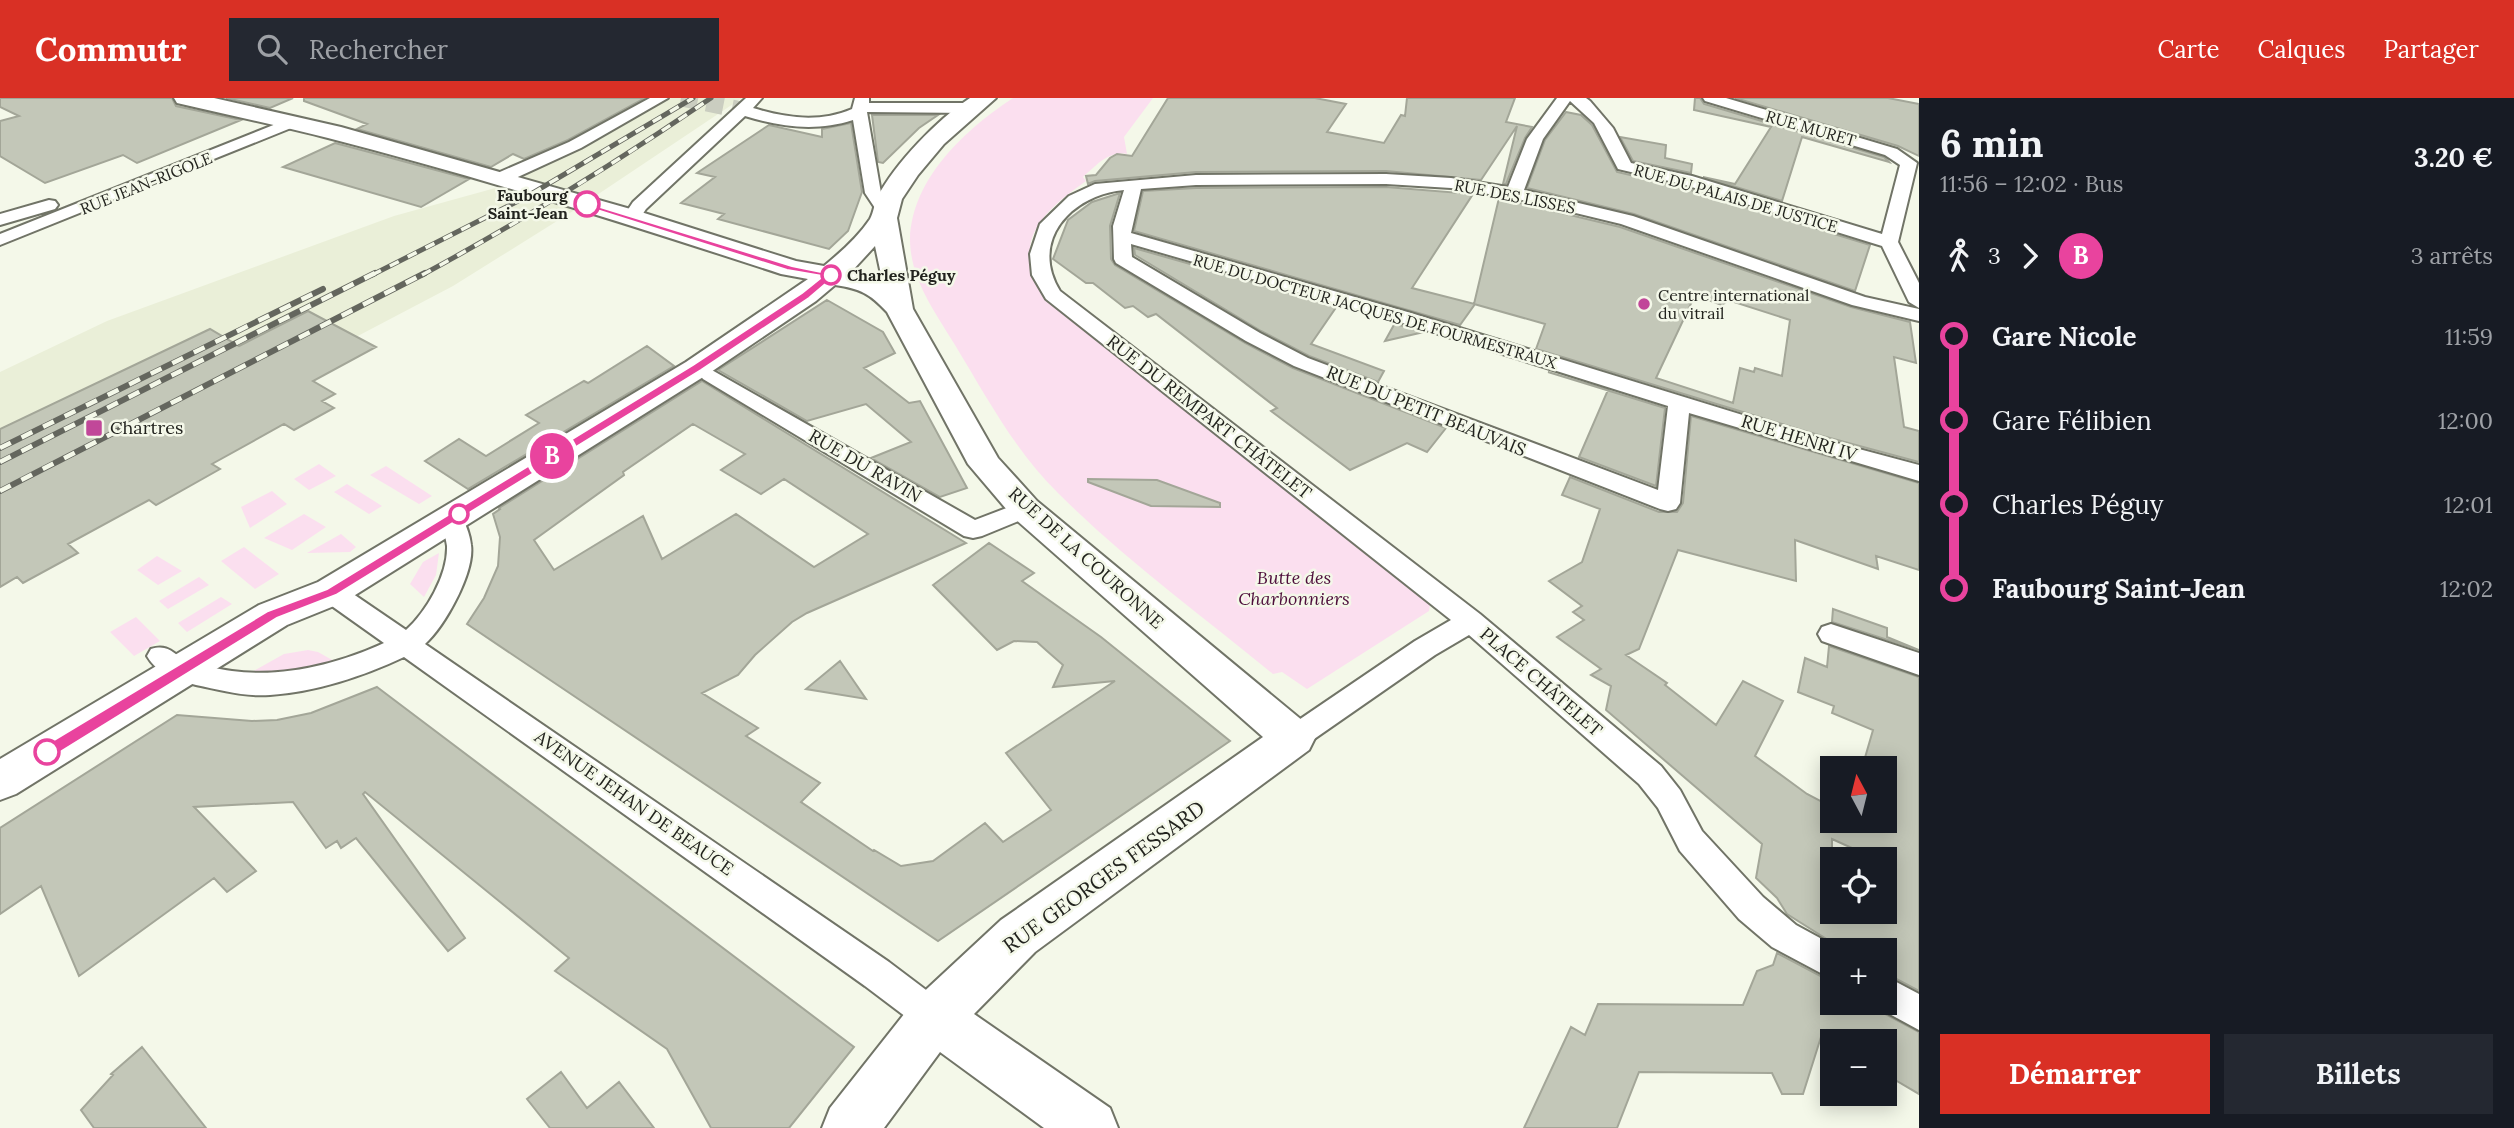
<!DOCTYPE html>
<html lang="fr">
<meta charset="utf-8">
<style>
:root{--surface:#171b24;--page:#242831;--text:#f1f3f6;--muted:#9ea1a6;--accent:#d93025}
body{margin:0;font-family:Lora,serif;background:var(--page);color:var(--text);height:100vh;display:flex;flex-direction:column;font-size:26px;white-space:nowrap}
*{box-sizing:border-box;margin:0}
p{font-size:23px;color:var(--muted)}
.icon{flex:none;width:38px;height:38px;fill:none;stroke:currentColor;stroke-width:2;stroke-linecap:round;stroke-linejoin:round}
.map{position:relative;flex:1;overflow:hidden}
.drawer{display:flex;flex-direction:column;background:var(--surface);width:595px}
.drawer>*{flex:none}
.badge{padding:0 14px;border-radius:23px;font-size:24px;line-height:46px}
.needle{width:46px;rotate:353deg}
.controls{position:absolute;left:1820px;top:658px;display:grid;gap:14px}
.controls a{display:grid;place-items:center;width:77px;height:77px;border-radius:0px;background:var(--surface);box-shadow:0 4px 18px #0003;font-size:35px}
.map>.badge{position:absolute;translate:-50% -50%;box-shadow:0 0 0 4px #fff}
.legs{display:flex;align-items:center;gap:10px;height:77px;padding:0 21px;font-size:23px}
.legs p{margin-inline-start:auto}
.headline{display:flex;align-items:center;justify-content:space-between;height:119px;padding:0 21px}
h1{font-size:38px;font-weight:700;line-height:52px}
.action{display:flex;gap:14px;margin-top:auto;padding:14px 21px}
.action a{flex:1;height:80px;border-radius:0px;background:var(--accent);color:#fff;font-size:28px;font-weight:700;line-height:80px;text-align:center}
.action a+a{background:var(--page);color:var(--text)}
ul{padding:0 21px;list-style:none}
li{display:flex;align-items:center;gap:24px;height:84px;font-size:26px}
li i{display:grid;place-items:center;width:10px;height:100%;margin:0 9px;background:currentColor}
li i::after{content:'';width:18px;height:18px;margin:-9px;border:5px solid;border-radius:50%;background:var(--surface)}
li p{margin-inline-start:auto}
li:first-child i{background:linear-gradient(#0000 50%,currentColor 0)}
li:last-child i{background:linear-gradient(currentColor 50%,#0000 0)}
header{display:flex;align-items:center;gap:42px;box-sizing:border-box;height:98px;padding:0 35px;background:var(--accent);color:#fff}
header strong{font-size:33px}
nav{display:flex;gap:38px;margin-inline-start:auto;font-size:24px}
.search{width:490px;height:63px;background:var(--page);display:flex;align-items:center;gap:18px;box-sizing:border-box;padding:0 24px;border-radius:0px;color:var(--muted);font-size:26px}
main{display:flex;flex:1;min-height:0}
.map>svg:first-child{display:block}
.built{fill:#eaefd8}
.green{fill:#fbdfef}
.building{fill:#c3c7b8;stroke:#a3a698;stroke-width:2;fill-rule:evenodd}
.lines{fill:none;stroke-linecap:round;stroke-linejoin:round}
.street-tunnel{stroke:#cacdc0;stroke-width:17;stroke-dasharray:17 9;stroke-linecap:butt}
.street-casing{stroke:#717467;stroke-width:4}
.secondary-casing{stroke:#717467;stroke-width:4}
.street{fill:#fff;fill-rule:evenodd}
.secondary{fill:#fff;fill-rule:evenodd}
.rail-far1-casing{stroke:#64665e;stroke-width:5}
.rail-casing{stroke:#64665e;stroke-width:6}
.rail-far1{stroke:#f4f8e9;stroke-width:3.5;stroke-dasharray:10;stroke-linecap:butt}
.rail{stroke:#f4f8e9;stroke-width:4.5;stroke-dasharray:12;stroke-linecap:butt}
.line-1{fill:#e9439e;stroke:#fff;stroke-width:2}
.stop-1-dot{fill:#fff;stroke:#e9439e;stroke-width:3.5}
.poi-dot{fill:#c14799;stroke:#f4f8e9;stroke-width:2.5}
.labels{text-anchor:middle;stroke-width:5;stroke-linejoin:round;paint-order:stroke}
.far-street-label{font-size:16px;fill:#22231e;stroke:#f4f8e9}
.far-stop-label{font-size:16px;font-weight:bold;fill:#22231e;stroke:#f4f8e9;text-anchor:end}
.far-poi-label{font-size:16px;fill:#22231e;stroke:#f4f8e9;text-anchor:start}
.street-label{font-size:18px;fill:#22231e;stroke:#f4f8e9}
.poi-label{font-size:18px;fill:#22231e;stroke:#f4f8e9;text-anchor:start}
.park-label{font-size:18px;font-style:italic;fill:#4e0e3b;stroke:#f4f8e9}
.near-street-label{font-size:21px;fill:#22231e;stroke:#f4f8e9}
</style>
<header>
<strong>Commutr</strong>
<div class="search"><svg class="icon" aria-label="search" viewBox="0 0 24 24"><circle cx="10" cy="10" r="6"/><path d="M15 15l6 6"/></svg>Rechercher</div>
<nav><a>Carte</a><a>Calques</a><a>Partager</a></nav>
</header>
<main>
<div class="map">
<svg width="1919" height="1030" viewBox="0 0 1919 1030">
<rect width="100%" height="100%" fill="#f4f8e9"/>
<path class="built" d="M 671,0 L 742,0 L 573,113 L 453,188 L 295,271 L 294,273 L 335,296 L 323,303 L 334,310 L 294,332 L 284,326 L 213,365 L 220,371 L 156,407 L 149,402 L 69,446 L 78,455 L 23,485 L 17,480 L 0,489 L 0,274 L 107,223 L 394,118 L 499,89 L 600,41 Z"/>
<path class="green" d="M 1013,0 L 1153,0 L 1124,39 L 1127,56 C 1108,53 1097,67 1083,79 L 1086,83 C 1060,102 1020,130 1032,167 C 1036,177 1043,188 1048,197 L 1425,497 L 1430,506 L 1429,513 L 1307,591 L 1282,574 L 1273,576 C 1201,517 1124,461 1058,395 C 1015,353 986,298 955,247 C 935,214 910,181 910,141 C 912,80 966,31 1013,0 Z
M 319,366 L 336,378 L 309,392 L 294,381 Z
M 386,368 L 432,398 L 419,406 L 370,377 Z
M 347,386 L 382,408 L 369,416 L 334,394 Z
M 272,393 L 287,406 L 250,430 L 241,409 Z
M 304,416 L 326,429 L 292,452 L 264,440 Z
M 341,436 L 356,449 L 350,454 L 307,455 Z
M 244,449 L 279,476 L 255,491 L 221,463 Z
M 439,455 L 436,477 L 424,499 L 410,486 L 423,464 Z
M 157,458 L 182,473 L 158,487 L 137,472 Z
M 199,479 L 209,487 L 168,511 L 159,503 Z
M 221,499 L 232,506 L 187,534 L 178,525 Z
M 136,519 L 160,543 L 134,558 L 110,534 Z
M 308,552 L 318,554 L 334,563 L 297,571 L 250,575 L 284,556 Z"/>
<path class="building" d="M 0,0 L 172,0 L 176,8 L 241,22 L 137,65 L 123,57 L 45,85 L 0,58 L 0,23 L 19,18 L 0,9 Z
M 226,0 L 293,0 L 270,10 Z
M 304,0 L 645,0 L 568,42 L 524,61 L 513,56 L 491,69 L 357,31 L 367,26 L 304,3 Z
M 1168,0 L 1315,0 L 1346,6 L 1327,34 L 1384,45 L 1401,17 L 1405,18 L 1407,0 L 1515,0 L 1506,24 L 1532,29 L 1525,40 L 1506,86 L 1503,86 L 1517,28 L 1481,82 L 1386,73 L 1196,74 L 1095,83 L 1088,86 L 1086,78 L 1096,77 L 1110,60 L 1117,56 L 1132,58 Z
M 1695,0 L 1700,0 L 1704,6 L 1884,59 L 1889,64 L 1802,39 L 1782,103 L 1703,79 L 1735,86 L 1771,29 L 1694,12 Z
M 1735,0 L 1888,0 L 1919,6 L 1919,58 L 1898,48 Z
M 1566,14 L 1581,17 L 1592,27 L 1617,74 L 1681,89 L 1870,147 L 1855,193 L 1634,116 L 1527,90 L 1545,42 Z
M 872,17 L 938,17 L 919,30 L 883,65 L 878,64 Z
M 851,25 L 862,94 L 848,133 L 829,151 L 718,121 L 724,116 L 681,105 L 715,79 L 697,75 L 769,27 L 822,39 L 822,31 Z
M 1620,39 L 1666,47 L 1665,60 L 1692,66 L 1691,75 L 1633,63 Z
M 335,45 L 384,58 L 469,81 L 421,109 L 283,69 Z
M 1386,89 L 1473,96 L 1412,190 L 1475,206 L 1460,227 L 1134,133 L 1143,93 L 1196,90 Z
M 1120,95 L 1110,128 L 1111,161 L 1115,167 L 1245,245 L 1293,270 L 1446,330 L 1427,354 L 1407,345 L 1350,372 L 1271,313 L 1277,310 L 1156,216 L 1148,219 L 1133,208 L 1125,210 L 1093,185 L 1086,185 L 1053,161 L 1068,122 L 1092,104 Z
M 1499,100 L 1620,129 L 1851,209 L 1910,224 L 1916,265 L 1894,259 L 1904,329 L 1919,333 L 1919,364 L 1815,336 L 1536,251 L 1545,226 L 1474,206 ZM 1695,197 L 1722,207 L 1728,202 L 1790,222 L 1782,278 L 1755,270 L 1754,274 L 1740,270 L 1733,305 L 1656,280 Z
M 1134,150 L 1337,208 L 1311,246 L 1384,273 L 1378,284 L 1309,258 L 1261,233 L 1135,157 Z
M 827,202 L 883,234 L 895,255 L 864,270 L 909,305 L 920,303 L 967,390 L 940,399 L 871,360 L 911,344 L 866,306 L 807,323 L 718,272 Z
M 308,213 L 376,249 L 313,283 L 335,296 L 322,303 L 334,310 L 294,332 L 284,326 L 212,366 L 220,371 L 156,407 L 149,402 L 68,446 L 78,455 L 23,485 L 17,479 L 0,489 L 0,331 L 210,231 L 239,248 Z
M 1395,225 L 1396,226 L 1424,234 L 1385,243 Z
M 647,248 L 674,268 L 468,391 L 425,363 L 459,341 L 486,358 L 539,325 L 526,317 L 584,283 L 588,285 Z
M 1548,274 L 1665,310 L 1656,388 L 1579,359 L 1608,292 Z
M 702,283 L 966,445 L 807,515 L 792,524 L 755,557 L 738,577 L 702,595 L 758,630 L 746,638 L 820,685 L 801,704 L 873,753 L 874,752 L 901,768 L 933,763 L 985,725 L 1003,744 L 1051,712 L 1006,655 L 1115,583 L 1053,589 L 1063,567 L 1047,553 L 1037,544 L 1014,543 L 997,552 L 933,487 L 989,445 L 1034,475 L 1022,483 L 1101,539 L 1230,643 L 938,843 L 467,526 L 484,500 L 498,468 L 500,439 L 493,416 L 500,411 L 499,410 ZM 693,326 L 745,356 L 721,372 L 761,396 L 784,381 L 868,436 L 814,469 L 736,416 L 662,461 L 643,418 L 554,472 L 534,442 L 624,377 L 623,374 Z
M 1691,318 L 1919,385 L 1919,472 L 1876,458 L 1878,471 L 1795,442 L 1796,483 L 1678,452 L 1639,551 L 1626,557 L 1667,585 L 1665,587 L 1716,627 L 1743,583 L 1783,603 L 1755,658 L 1807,696 L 1832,709 L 1832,723 L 1885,723 L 1885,670 L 1862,670 L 1873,632 L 1832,615 L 1834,608 L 1798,594 L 1805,560 L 1827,569 L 1829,548 L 1919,579 L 1919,893 L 1885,875 L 1885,852 L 1844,852 L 1787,816 L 1777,800 L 1756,780 L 1762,746 L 1606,612 L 1611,588 L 1591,577 L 1601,571 L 1557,539 L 1584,522 L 1573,514 L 1582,508 L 1549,483 L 1582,464 L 1600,411 L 1562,397 L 1570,379 L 1659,414 L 1677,414 L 1683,405 ZM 1832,741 L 1876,761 L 1885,761 L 1885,814 L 1832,814 Z
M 1088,381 L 1157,382 L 1220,405 L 1220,409 L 1151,408 L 1088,384 Z
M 1833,511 L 1887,530 L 1887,539 L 1919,552 L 1832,524 Z
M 840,563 L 866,601 L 806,591 Z
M 377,589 L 854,949 L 789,1030 L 711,1030 L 667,951 L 555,873 L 569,860 L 365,694 L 363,696 L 465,840 L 448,853 L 356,740 L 341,750 L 337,743 L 326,750 L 293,704 L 194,709 L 256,773 L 227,794 L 214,780 L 79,878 L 41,788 L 0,816 L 0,730 L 177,617 L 252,623 L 277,622 L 311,615 Z
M 1777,855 L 1832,884 L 1832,905 L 1869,905 L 1872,909 L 1919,934 L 1919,996 L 1885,976 L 1885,943 L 1828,943 L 1821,939 L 1803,996 L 1782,996 L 1772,975 L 1639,974 L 1617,1030 L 1524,1030 L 1571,929 L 1585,937 L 1598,906 L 1743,907 L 1757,873 L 1773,867 Z
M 142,949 L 206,1030 L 94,1030 L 81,1012 L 113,977 L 111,976 Z
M 561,974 L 587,1010 L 619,984 L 654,1030 L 550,1030 L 527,1001 Z"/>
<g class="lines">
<path class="street-tunnel" d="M 681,0 L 742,12"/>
<defs>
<path id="street" d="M 650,0 L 668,0 L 581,50 L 505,85 L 499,86 L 491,81 L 493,77 L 569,44 Z
M 746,0 L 762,0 L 753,10 C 786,20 819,25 852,11 L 855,0 L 869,0 L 869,5 L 970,5 L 978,10 L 970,15 L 867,14 L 881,95 L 894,112 L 891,116 L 879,116 L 865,95 L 853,22 C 816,34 781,29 745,18 L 646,111 L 638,123 L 626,123 L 623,119 L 633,104 Z
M 1557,0 L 1586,0 L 1590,3 L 1613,30 L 1631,65 L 1692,78 L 1882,136 L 1900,67 L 1885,57 L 1705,3 L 1703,0 L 1726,0 L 1897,51 L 1917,65 L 1898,144 L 1919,185 L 1919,210 L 1909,204 L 1882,148 L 1682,86 L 1618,71 L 1594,25 L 1570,3 L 1543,41 L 1524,92 L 1633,118 L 1865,199 L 1919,211 L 1919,223 L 1852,207 L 1621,126 L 1514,100 L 1451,90 L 1386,86 L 1196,87 L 1141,91 L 1131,135 L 1411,215 L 1814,339 L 1919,367 L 1919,383 L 1689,315 L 1680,405 L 1676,411 L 1668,413 L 1660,411 L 1294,268 L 1246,243 L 1116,165 L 1114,161 L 1113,128 L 1124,92 C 1071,97 1029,143 1060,193 L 1480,516 L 1661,668 L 1680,692 L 1702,733 L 1763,799 L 1796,827 L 1842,852 L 1832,852 L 1832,881 L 1772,849 L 1739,821 L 1680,753 L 1658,710 L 1639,686 L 1469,537 L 1435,557 L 1304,648 L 1294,652 L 1284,648 L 1279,640 L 1284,632 L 1415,543 L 1451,522 L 1046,201 L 1032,177 L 1030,156 L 1040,126 L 1069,98 L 1095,86 L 1196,77 L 1386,76 L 1451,80 L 1508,89 L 1527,41 ZM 1131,146 L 1397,223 L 1668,308 L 1658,392 L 1308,260 L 1260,235 L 1132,159 Z
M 291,20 L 299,25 L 296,28 L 0,147 L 0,136 Z
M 49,102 L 55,103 L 58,107 L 55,111 L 0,127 L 0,116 Z
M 710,271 L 975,422 L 1025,403 L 1033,405 L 1037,411 L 1033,417 L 982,438 L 973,440 L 964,438 L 703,281 L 700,277 L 703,273 Z
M 451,413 L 460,415 C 465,424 470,437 471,447 C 475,474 445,528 425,546 L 889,864 L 946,907 L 952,919 L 946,931 L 934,937 L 922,931 L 865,888 L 404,559 C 364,578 315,594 270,597 C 245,599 220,592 196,587 C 177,582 158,577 147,558 L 151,551 C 170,545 174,558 189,564 C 202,568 218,571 232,573 C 283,580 338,566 384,545 L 322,501 L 318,494 L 322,487 L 331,485 L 340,487 L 406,532 C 426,514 448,477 447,448 C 446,439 442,430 439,421 L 442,415 Z
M 1831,526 L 1919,555 L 1919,577 L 1822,543 L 1818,536 L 1822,529 Z
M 1885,878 L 1919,896 L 1919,932 L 1873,907 L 1872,905 L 1885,905 Z"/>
<path id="secondary" d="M 174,0 L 214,0 L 341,29 L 641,114 L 796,163 L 824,168 C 841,154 858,139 870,121 C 874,114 874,106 877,100 C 895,65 938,21 970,0 L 996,0 L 944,46 L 918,77 L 902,101 L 897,120 L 913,211 L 998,360 L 1037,403 L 1309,628 L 1315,640 L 1309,652 L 1035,854 L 974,916 L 1110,1010 L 1118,1030 L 1044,1030 L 940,954 L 884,1030 L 822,1030 L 830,1010 L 916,901 L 1001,822 L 1263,639 L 1013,419 L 968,366 L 887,214 C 869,195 861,191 835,187 L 816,203 L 708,276 L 344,504 L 287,527 L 16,696 L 0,702 L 0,661 L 259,507 L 318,484 L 686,264 L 808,181 L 781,176 C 631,127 480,79 328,40 C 278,27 227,17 177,5 ZM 875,148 L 882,181 L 852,173 Z"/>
</defs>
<use href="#street" class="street-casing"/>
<use href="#secondary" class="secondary-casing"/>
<use href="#street" class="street"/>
<use href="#secondary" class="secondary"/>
<defs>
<path id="rail-far1" d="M 372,177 L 526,99 L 693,0
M 422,177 C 522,123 617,64 711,0"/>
<path id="rail" d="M 0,350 L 323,191
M 0,364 L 375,175
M 0,393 L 425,175"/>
</defs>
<use href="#rail-far1" class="rail-far1-casing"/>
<use href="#rail" class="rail-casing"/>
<use href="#rail-far1" class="rail-far1"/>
<use href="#rail" class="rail"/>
</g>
<path class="line-1" d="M 584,104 L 792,168 L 836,177 L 809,200 L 701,272 L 336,497 L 277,520 L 52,659 L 41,659 L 39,654 L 41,650 L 268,513 L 327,491 L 693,267 L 802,195 L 823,178 L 787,172 L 584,108 Z"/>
<g class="stop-1-dot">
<circle cx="587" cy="106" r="12"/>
<circle cx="831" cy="177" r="9"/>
<circle cx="459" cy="416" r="9"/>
<circle cx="47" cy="654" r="12"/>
</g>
<g class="poi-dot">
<circle cx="1644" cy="206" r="7"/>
<rect x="85" y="321" width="18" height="18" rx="3.5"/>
</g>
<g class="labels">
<g class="far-street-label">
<text transform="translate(1811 30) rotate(16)" y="6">RUE MURET</text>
<text transform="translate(146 85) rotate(-22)" y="6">RUE JEAN-RIGOLE</text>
<text transform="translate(1515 98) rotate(11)" y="6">RUE DES LISSES</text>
<text transform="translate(1736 100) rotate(16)" y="6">RUE DU PALAIS DE JUSTICE</text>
<text transform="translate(1375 213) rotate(16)" y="6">RUE DU DOCTEUR JACQUES DE FOURMESTRAUX</text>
</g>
<g class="far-stop-label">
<text x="568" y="103">Faubourg<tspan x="568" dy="18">Saint-Jean</tspan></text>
<text x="847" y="183" text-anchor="start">Charles Péguy</text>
</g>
<g class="far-poi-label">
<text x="1658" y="203">Centre international<tspan x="1658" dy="18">du vitrail</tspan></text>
</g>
<g class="street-label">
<text transform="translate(1426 313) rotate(22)" y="6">RUE DU PETIT BEAUVAIS</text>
<text transform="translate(1209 319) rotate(38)" y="6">RUE DU REMPART CHÂTELET</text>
<text transform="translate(1799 340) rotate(17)" y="6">RUE HENRI IV</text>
<text transform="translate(865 368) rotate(30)" y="6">RUE DU RAVIN</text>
<text transform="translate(1086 460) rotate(42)" y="6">RUE DE LA COURONNE</text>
<text transform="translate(1541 584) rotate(41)" y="6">PLACE CHÂTELET</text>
<text transform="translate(634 705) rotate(35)" y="6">AVENUE JEHAN DE BEAUCE</text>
</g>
<g class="poi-label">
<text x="110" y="336">Chartres</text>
</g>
<g class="park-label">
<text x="1294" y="486">Butte des<tspan x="1294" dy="21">Charbonniers</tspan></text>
</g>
<g class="near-street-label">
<text transform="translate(1104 779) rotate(-36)" y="7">RUE GEORGES FESSARD</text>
</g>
</g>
</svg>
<div class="controls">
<a><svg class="needle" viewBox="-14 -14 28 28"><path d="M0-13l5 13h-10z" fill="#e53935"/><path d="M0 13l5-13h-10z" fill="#9ea1a6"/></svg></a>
<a><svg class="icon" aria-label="locate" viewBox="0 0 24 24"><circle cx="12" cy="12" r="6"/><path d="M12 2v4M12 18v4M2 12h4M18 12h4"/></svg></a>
<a>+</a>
<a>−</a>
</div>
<b class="badge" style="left:552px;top:358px;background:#e9439e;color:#fff">B</b>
</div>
<section class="drawer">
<div class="headline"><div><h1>6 min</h1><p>11:56 – 12:02 · Bus</p></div><b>3.20 €</b></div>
<div class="legs"><svg class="icon" aria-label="walk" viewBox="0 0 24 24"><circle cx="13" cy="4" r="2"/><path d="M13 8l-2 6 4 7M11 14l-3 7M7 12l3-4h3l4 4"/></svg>3<svg class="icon" aria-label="forward" viewBox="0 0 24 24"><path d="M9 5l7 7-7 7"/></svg><b class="badge" style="background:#e9439e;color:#fff">B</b><p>3 arrêts</p></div>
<ul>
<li><i style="color:#e9439e"></i><b>Gare Nicole</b><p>11:59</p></li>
<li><i style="color:#e9439e"></i><span>Gare Félibien</span><p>12:00</p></li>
<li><i style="color:#e9439e"></i><span>Charles Péguy</span><p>12:01</p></li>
<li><i style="color:#e9439e"></i><b>Faubourg Saint-Jean</b><p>12:02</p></li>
</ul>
<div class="action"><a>Démarrer</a><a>Billets</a></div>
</section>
</main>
